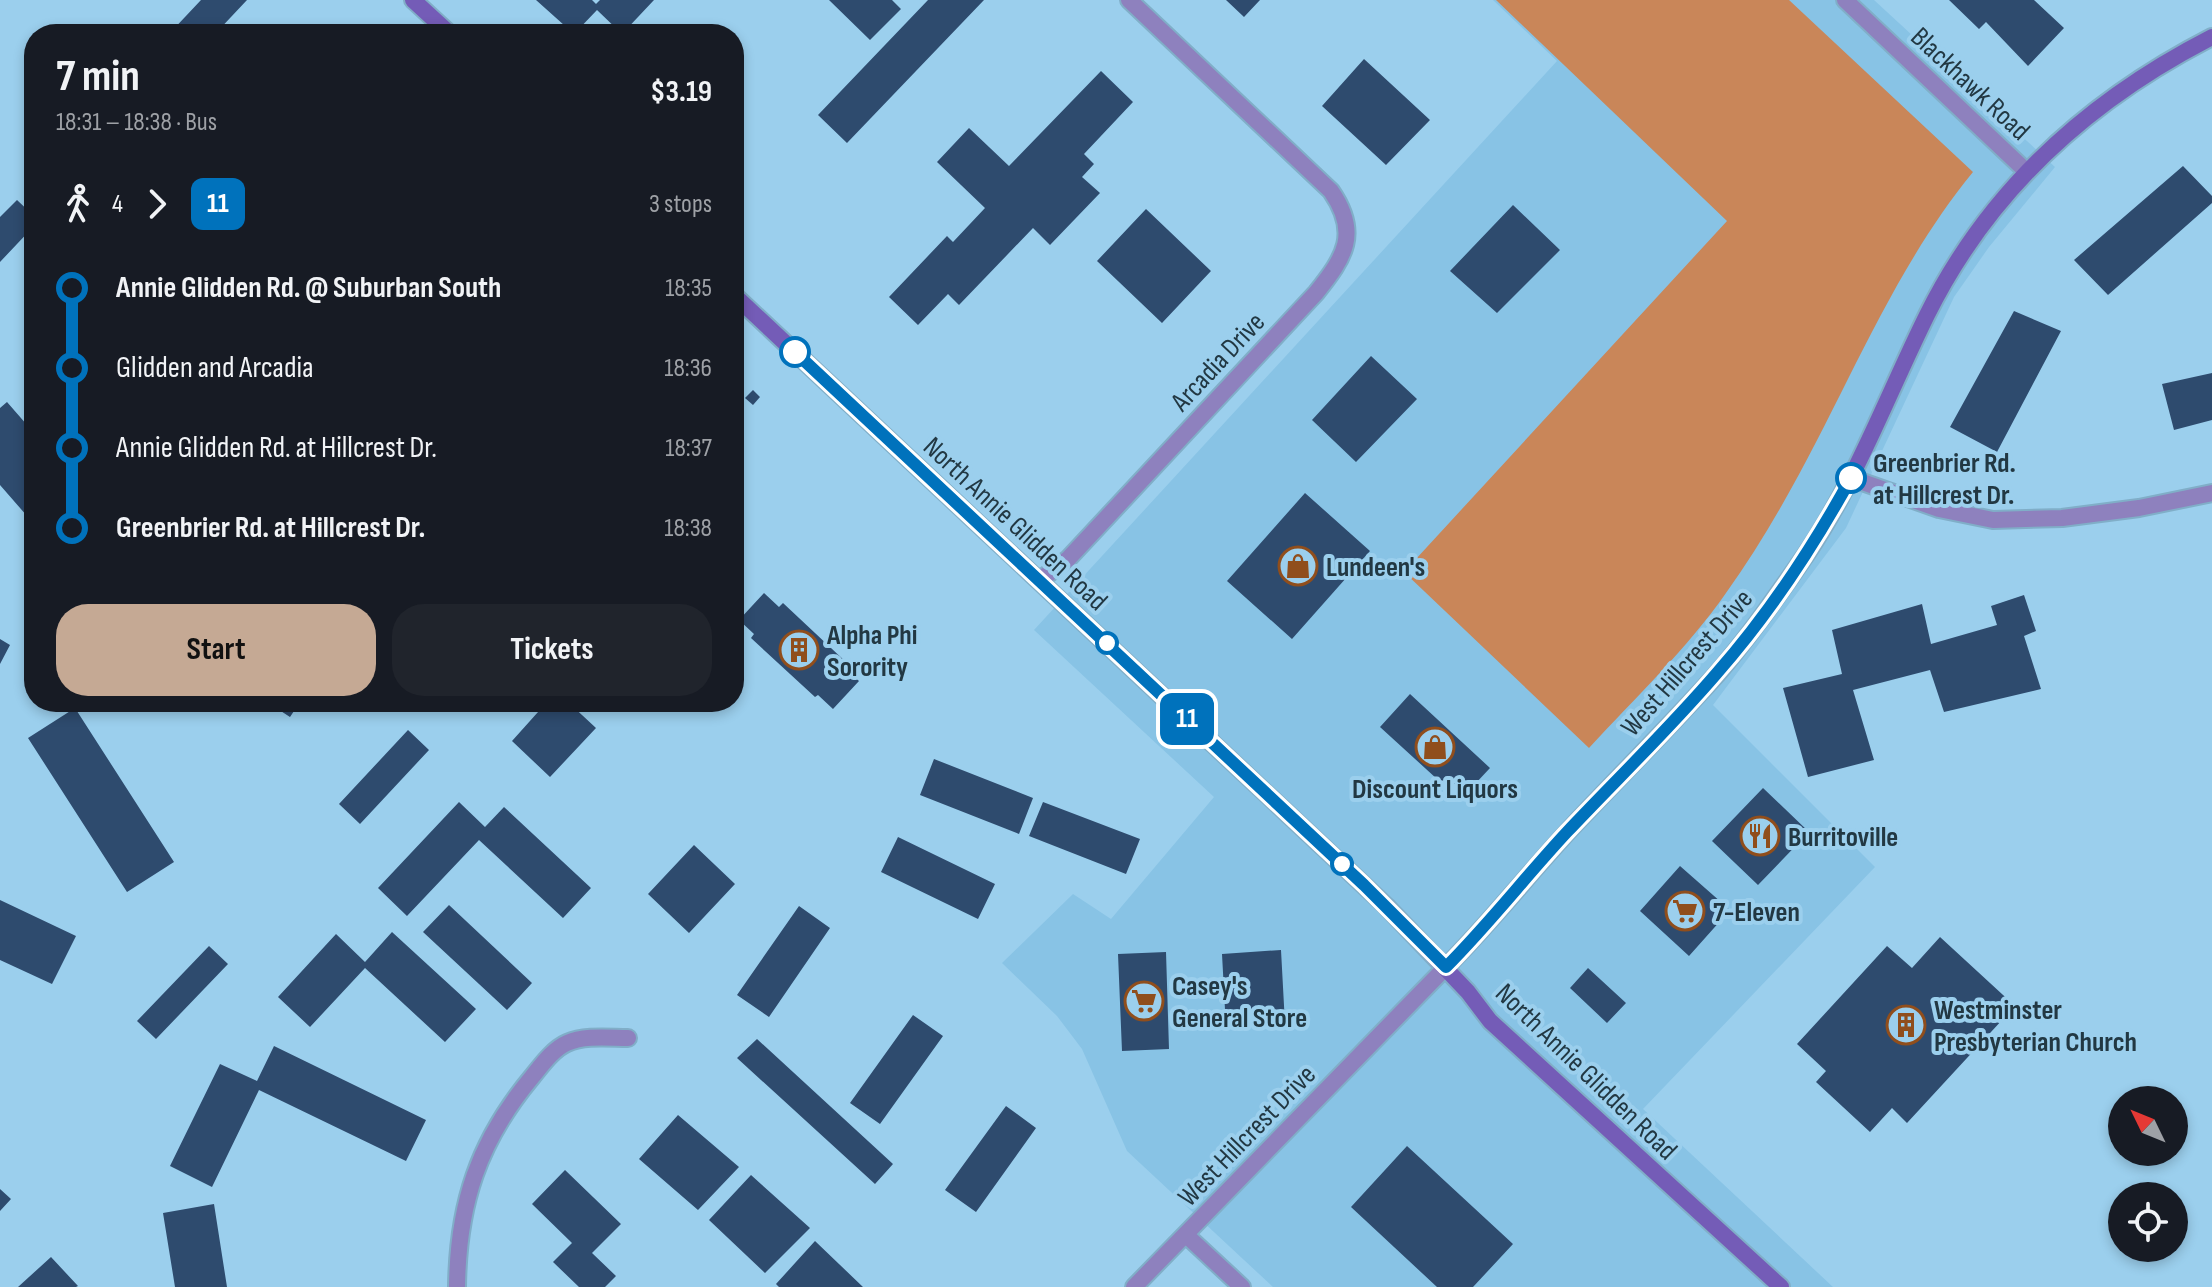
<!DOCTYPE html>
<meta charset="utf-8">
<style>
:root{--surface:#171b24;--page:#20242c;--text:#f1f3f6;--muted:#9ea1a6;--accent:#c5a994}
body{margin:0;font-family:"Sofia Sans Condensed",sans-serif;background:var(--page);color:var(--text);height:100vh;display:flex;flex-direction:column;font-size:30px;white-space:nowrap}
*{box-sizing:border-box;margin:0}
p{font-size:26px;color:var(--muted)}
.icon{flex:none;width:44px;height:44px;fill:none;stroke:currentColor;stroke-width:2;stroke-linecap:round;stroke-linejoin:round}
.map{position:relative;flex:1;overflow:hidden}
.details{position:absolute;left:24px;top:24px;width:720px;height:688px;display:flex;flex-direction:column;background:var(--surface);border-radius:32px;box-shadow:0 4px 12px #0003}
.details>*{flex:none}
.badge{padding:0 16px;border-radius:12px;font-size:28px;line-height:52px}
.needle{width:52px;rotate:313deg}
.fabs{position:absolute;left:2108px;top:1086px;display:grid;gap:16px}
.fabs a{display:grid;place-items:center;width:80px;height:80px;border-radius:50%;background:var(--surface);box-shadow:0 4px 12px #0003;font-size:40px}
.map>.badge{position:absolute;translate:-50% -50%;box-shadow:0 0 0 4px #fff}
.legs{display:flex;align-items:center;gap:12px;height:88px;padding:0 32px;font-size:26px}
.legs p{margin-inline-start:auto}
.head{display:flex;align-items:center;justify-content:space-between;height:136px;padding:0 32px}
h1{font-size:44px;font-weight:700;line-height:60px}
.cta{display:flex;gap:16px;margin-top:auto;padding:16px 32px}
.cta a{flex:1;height:92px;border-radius:32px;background:var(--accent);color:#111;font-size:32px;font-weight:700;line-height:92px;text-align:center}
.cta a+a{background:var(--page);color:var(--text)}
ul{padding:0 32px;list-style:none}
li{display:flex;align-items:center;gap:28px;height:80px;font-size:30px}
li i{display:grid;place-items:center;width:12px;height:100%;margin:0 10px;background:currentColor}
li i::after{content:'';width:20px;height:20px;margin:-10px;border:6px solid;border-radius:50%;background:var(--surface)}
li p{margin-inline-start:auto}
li:first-child i{background:linear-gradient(#0000 50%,currentColor 0)}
li:last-child i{background:linear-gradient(currentColor 50%,#0000 0)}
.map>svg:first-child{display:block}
.built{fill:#88c3e5}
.green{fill:#c98659}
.building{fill:#2e4b6e}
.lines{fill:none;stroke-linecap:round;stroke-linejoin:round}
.street-casing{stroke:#80aec8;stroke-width:20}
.secondary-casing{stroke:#80aec8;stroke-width:20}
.street{stroke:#8e81be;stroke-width:16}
.secondary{stroke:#745cb7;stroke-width:16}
.line-1-casing{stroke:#fff;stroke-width:18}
.line-1{stroke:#0072bc;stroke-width:12}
.stop-1-dot{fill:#fff;stroke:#0072bc;stroke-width:4}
.labels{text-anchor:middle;stroke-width:8;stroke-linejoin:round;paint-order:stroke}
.street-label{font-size:28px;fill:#223843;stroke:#9bcfed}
.stop-label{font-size:28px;font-weight:bold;fill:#223843;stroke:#9bcfed;text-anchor:start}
.poi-label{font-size:28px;font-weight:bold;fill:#223843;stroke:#9bcfed;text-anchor:start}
</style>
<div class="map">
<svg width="2212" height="1287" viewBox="0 0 2212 1287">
<rect width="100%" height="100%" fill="#9bcfed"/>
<path class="built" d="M 1493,0 L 1874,0 L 2055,167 L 1989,247 L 1954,297 L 1846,528 L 1713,705 L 1875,867 L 1643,1109 L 1833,1287 L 1273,1287 L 1127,1151 L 1082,1049 L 1057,1016 L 1002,963 L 1073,894 L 1111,919 L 1214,797 L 1034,630 L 1557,61 Z"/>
<path class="green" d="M 1496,0 L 1789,0 L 1973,172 C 1891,272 1846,394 1782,505 C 1765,535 1746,565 1726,593 C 1687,649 1635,698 1589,748 L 1404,572 L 1727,221 Z"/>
<path class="building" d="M 201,0 L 247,0 L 215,34 L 169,34 Z
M 536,0 L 592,0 L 596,4 L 600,0 L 654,0 L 622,34 L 597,10 L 574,34 Z
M 829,0 L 892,0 L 901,9 L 870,40 Z
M 928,0 L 984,0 L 847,143 L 818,115 Z
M 1226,0 L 1260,0 L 1244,17 Z
M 1949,0 L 2034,0 L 2064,28 L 2028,66 L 1986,22 L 1979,29 Z
M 1364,59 L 1430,120 L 1386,165 L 1322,106 Z
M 1101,71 L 1133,102 L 1084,154 L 1094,164 L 1082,177 L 1100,193 L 1050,245 L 1033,228 L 959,305 L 948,294 L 918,325 L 889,297 L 947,236 L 953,242 L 985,208 L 937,162 L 969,128 L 1009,166 Z
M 2183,166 L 2212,196 L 2212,203 L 2108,295 L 2074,260 Z
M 17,200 L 34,216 L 34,226 L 0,262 L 0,217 Z
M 1513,205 L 1560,250 L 1497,313 L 1450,271 Z
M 1146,209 L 1211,271 L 1162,323 L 1097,261 Z
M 2014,311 L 2061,331 L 1997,452 L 1950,427 Z
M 1371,356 L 1417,399 L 1356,462 L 1312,420 Z
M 2212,373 L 2212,420 L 2174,430 L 2162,384 Z
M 753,390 L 760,397 L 753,405 L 745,398 Z
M 7,402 L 34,433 L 34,524 L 0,485 L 0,408 Z
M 1305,493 L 1370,551 L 1292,639 L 1227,581 Z
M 764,593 L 779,607 L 783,603 L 847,663 L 844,667 L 859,681 L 833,709 L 818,695 L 815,697 L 751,638 L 754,634 L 739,620 Z
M 2024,595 L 2036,631 L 2024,636 L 2041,689 L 1944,712 L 1930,670 L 1853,690 L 1874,760 L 1808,777 L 1783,688 L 1842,674 L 1832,630 L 1922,604 L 1931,644 L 1997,625 L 1991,606 Z
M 0,639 L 10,645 L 0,664 Z
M 1410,694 L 1490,768 L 1460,800 L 1380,727 Z
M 267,702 L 300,702 L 290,717 Z
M 547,702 L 568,702 L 596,728 L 550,777 L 512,741 Z
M 75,708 L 174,862 L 127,892 L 28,738 Z
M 408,730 L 429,750 L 360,824 L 339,804 Z
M 934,759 L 1033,798 L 1019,834 L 920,795 Z
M 1763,788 L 1809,832 L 1758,885 L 1712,841 Z
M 459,802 L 485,827 L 504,807 L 591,888 L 563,918 L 479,840 L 407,916 L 378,888 Z
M 1043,802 L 1140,839 L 1126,874 L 1029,836 Z
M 898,837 L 995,884 L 978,919 L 881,872 Z
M 694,845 L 735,884 L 689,933 L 648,894 Z
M 1680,866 L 1730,910 L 1689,956 L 1640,911 Z
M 0,900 L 76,936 L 52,984 L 0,960 Z
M 449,905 L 532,983 L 507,1010 L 423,932 Z
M 799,906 L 830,928 L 769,1017 L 737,995 Z
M 392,932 L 476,1009 L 445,1042 L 365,968 L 310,1027 L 278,997 L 336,934 L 365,962 Z
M 1940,937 L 2015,1006 L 1907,1123 L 1892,1108 L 1870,1132 L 1816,1082 L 1826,1071 L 1797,1044 L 1887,946 L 1912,968 Z
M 209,946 L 228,964 L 156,1039 L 137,1021 Z
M 1281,950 L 1285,1024 L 1226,1028 L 1222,954 Z
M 1166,952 L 1169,1049 L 1122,1051 L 1118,954 Z
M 1588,968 L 1626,1003 L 1607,1023 L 1570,988 Z
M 913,1015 L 943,1036 L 880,1124 L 850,1103 Z
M 757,1039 L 893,1164 L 875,1184 L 737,1058 Z
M 274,1046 L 426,1120 L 406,1161 L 259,1090 L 212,1187 L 170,1166 L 220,1064 L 257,1081 Z
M 1006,1106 L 1036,1128 L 976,1212 L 945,1190 Z
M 678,1115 L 739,1167 L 698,1210 L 639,1159 Z
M 1407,1146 L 1513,1244 L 1473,1287 L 1437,1287 L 1351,1207 Z
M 565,1170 L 621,1224 L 592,1253 L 616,1276 L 605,1287 L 579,1287 L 553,1262 L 572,1243 L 532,1204 Z
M 751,1175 L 810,1228 L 765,1273 L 709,1220 Z
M 0,1189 L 11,1199 L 0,1211 Z
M 214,1204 L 227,1287 L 175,1287 L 163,1213 Z
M 815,1241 L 863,1287 L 779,1287 L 776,1284 Z
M 51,1257 L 78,1286 L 76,1287 L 18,1287 Z"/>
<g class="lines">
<defs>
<path id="street" d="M 1845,0 L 2026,171
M 1851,478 L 1939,509 L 1993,520 L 2062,518 L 2139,508 L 2212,493
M 1040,580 L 1068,559 L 1316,293 C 1345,257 1360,233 1331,191 L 1129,0
M 1186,1235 L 1242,1287
M 457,1287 C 458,1204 478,1142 532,1077 C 541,1066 553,1049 567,1043 C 585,1035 609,1038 628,1038
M 1134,1287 L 1446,967"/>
<path id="secondary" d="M 413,0 L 450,34
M 734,295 L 1386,906 L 1468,992 L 1490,1021 L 1781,1287
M 1446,967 C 1491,922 1530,872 1573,826 C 1621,775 1670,726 1717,674 C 1749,637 1777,596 1805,556 C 1856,481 1887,396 1927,315 C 1989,190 2089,100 2212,37"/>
</defs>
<use href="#street" class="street-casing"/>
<use href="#secondary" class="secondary-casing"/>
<use href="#street" class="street"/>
<use href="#secondary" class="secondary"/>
</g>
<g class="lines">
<defs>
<path id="line-1" d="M 795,352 L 1364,885 L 1446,967 C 1489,924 1526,876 1567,832 C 1617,779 1670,728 1717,673 C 1769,614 1813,547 1851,478"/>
</defs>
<use href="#line-1" class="line-1-casing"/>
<use href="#line-1" class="line-1"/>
</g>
<defs>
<symbol id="shop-ring" viewBox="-11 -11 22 22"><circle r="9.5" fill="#9bcfed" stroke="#904e1c" stroke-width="1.5"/><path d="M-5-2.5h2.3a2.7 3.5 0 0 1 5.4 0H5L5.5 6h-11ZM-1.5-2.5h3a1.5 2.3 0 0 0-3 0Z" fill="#904e1c"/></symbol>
<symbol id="building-ring" viewBox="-11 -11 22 22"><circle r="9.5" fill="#9bcfed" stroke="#904e1c" stroke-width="1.5"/><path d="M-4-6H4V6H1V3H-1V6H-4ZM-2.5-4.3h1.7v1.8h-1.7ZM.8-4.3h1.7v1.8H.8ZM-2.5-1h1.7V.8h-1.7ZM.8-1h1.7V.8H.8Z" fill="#904e1c"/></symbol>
<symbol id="restaurant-ring" viewBox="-11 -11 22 22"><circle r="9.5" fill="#9bcfed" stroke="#904e1c" stroke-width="1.5"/><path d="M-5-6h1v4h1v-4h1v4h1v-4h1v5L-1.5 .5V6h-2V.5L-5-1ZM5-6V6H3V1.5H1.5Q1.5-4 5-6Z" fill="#904e1c"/></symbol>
<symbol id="supermarket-ring" viewBox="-11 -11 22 22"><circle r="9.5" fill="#9bcfed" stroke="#904e1c" stroke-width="1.5"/><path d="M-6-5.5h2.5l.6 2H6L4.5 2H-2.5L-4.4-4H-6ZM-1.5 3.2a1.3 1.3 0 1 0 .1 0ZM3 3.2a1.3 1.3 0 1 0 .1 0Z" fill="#904e1c"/></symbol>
</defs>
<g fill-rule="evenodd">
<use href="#shop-ring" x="1276" y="544" width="44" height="44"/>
<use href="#building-ring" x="777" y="628" width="44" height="44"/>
<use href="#shop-ring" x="1413" y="725" width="44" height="44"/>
<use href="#restaurant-ring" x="1738" y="814" width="44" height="44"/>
<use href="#supermarket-ring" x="1663" y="889" width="44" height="44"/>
<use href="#supermarket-ring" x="1122" y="979" width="44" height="44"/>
<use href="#building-ring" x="1884" y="1003" width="44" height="44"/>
</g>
<g class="stop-1-dot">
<circle cx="795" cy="352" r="14"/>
<circle cx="1851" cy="478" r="14"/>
<circle cx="1107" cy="643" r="10"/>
<circle cx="1342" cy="864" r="10"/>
</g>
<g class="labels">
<g class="street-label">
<text transform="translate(1971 83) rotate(43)" y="10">Blackhawk Road</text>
<text transform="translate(1217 361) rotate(-47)" y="10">Arcadia Drive</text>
<text transform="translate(1016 523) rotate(43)" y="10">North Annie Glidden Road</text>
<text transform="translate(1686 662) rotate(-49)" y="10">West Hillcrest Drive</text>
<text transform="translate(1587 1071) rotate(44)" y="10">North Annie Glidden Road</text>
<text transform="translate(1246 1135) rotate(-46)" y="10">West Hillcrest Drive</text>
</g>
<g class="stop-label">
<text x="1873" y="472">Greenbrier Rd.<tspan x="1873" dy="32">at Hillcrest Dr.</tspan></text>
</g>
<g class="poi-label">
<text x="1326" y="576">Lundeen's</text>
<text x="827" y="644">Alpha Phi<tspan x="827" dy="32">Sorority</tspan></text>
<text x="1435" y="798" text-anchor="middle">Discount Liquors</text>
<text x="1788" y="846">Burritoville</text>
<text x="1713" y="921">7-Eleven</text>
<text x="1172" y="995">Casey's<tspan x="1172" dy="32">General Store</tspan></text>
<text x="1934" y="1019">Westminster<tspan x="1934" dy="32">Presbyterian Church</tspan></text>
</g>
</g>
</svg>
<div class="fabs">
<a><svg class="needle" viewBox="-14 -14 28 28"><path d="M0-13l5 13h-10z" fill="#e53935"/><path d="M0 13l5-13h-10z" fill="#9ea1a6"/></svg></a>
<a><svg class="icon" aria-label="locate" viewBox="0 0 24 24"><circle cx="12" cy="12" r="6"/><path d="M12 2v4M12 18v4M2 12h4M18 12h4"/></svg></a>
</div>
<b class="badge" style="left:1187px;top:719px;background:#0072bc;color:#fff">11</b>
<section class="details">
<div class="head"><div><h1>7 min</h1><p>18:31 – 18:38 · Bus</p></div><b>$3.19</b></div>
<div class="legs"><svg class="icon" aria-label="walk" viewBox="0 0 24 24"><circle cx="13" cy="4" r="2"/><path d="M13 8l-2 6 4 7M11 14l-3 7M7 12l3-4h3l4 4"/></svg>4<svg class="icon" aria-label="forward" viewBox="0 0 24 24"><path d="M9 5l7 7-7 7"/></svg><b class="badge" style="background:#0072bc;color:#fff">11</b><p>3 stops</p></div>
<ul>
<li><i style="color:#0072bc"></i><b>Annie Glidden Rd. @ Suburban South</b><p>18:35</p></li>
<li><i style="color:#0072bc"></i><span>Glidden and Arcadia</span><p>18:36</p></li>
<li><i style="color:#0072bc"></i><span>Annie Glidden Rd. at Hillcrest Dr.</span><p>18:37</p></li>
<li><i style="color:#0072bc"></i><b>Greenbrier Rd. at Hillcrest Dr.</b><p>18:38</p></li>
</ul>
<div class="cta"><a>Start</a><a>Tickets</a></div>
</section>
</div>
